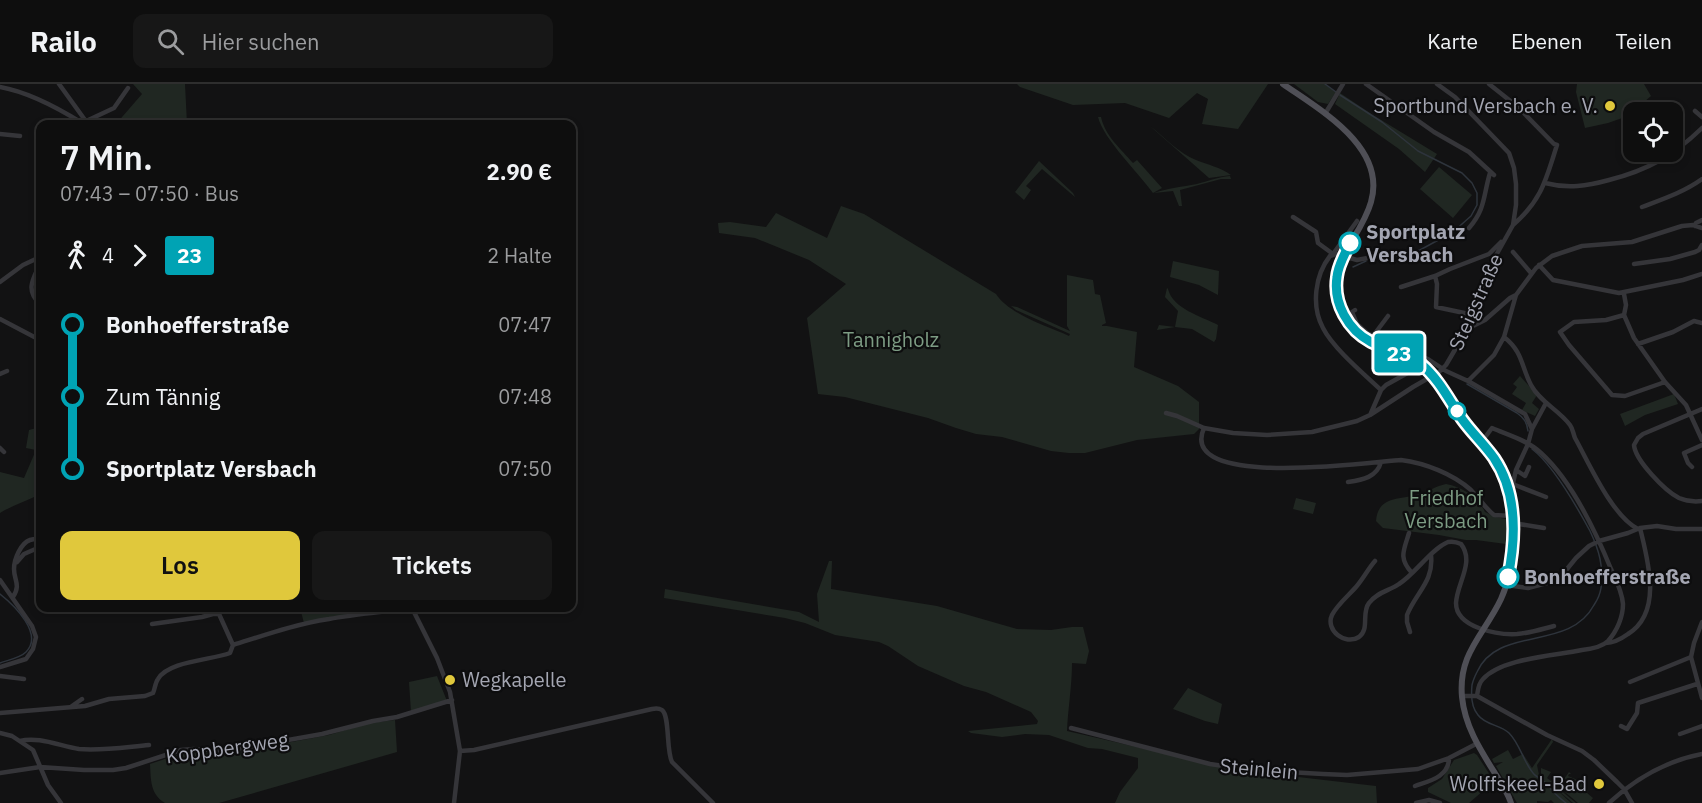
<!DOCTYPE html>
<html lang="de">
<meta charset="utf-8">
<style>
:root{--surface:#0e0e0e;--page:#171717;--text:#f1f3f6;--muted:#9b9c9e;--line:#2e2e2e;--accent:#e0c83c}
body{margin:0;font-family:"IBM Plex Sans",sans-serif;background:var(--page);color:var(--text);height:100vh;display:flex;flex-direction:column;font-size:22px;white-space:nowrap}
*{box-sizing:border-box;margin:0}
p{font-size:20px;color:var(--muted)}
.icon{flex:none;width:33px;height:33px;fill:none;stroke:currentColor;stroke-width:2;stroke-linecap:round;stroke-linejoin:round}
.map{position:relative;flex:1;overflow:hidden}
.drawer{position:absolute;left:36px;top:36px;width:540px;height:492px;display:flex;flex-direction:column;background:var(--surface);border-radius:12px;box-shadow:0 3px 9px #0003,0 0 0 2px var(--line)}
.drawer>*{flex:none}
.badge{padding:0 12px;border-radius:4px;font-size:21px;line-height:39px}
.fabs{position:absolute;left:1623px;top:18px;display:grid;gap:12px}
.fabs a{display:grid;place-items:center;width:60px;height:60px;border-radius:12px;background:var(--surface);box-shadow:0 3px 9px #0003,0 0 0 2px var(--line);font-size:30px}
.map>.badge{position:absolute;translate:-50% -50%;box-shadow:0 0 0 3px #fff}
.legs{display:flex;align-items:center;gap:9px;height:66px;padding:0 24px;font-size:20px}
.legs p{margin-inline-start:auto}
.summary{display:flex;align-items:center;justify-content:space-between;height:102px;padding:0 24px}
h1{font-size:33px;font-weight:600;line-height:45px}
.primary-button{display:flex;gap:12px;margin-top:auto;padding:12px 24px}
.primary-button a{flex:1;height:69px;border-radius:12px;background:var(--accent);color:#111;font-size:24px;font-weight:600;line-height:69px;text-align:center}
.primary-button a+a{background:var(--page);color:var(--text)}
ul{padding:0 24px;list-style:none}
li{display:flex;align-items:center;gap:21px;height:72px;font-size:22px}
li i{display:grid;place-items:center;width:9px;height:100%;margin:0 8px;background:currentColor}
li i::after{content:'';width:15px;height:15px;margin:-8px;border:4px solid;border-radius:50%;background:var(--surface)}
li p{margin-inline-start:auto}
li:first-child i{background:linear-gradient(#0000 50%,currentColor 0)}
li:last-child i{background:linear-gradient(currentColor 50%,#0000 0)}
header{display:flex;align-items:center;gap:36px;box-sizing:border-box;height:84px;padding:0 30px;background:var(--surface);border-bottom:2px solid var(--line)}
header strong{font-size:28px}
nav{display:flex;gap:33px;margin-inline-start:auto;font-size:21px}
.search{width:420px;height:54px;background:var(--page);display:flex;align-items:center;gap:15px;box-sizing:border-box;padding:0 21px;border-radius:12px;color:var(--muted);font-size:22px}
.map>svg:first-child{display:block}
.green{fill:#202722}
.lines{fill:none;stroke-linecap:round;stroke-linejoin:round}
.stream{stroke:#2e343c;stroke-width:1.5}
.minor{stroke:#353539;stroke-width:4.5}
.major{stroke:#4f4f56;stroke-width:6}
.line-1-casing{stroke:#fff;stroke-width:14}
.line-1{stroke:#00a3b4;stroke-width:9}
.poi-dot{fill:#e0c83c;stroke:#0d0d0e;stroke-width:2}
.stop-1-dot{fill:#fff;stroke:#00a3b4;stroke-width:3}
.labels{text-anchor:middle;stroke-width:4.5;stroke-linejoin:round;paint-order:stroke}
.poi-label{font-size:20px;fill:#a4a6b2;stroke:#0d0d0e;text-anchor:end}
.stop-label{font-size:20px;font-weight:bold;fill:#a4a6b2;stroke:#0d0d0e;text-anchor:start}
.street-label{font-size:20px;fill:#a4a6b2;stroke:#0d0d0e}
.park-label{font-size:20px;fill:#7d9c84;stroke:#0d0d0e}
</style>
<header>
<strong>Railo</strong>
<div class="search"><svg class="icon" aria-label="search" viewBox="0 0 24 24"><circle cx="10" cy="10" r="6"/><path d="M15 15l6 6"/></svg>Hier suchen</div>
<nav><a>Karte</a><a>Ebenen</a><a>Teilen</a></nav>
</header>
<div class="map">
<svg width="1702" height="719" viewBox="0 0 1702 719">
<rect width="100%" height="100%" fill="#121213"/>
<path class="green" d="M 133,0 L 185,0 L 187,40 L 116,40 L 142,10 Z
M 1017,0 L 1268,0 L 1238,45 L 1202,40 L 1208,15 L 1197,9 L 1169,34 L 1125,19 L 1073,21 L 1020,3 Z
M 1294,0 L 1325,0 L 1336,8 L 1328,20 L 1318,18 Z
M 1577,0 L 1644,0 L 1651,12 L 1628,32 L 1608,39 L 1585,44 L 1576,8 Z
M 1340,9 L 1373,31 L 1437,70 L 1425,88 L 1399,65 L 1335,20 Z
M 1098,33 L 1101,33 C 1105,52 1121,65 1133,79 L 1137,76 L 1162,104 L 1153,109 C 1138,88 1104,56 1098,33 Z
M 1150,42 C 1164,53 1180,70 1196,76 C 1208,81 1220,83 1231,91 L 1209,94 Z
M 1039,77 L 1073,109 L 1075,113 L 1042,85 L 1026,102 L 1031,106 L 1024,116 L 1015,108 Z
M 1439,83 L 1472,111 L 1453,134 L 1420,105 Z
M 1230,92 L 1231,95 L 1221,95 L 1180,106 L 1182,122 L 1179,122 L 1173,107 L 1154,109 C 1168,104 1182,103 1197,100 C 1208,97 1218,93 1230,92 Z
M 841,122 L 864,130 L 996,210 C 1010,231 1047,242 1069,252 L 1070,250 L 1016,226 L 1011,222 L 1017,223 L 1070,247 L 1067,242 L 1067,191 L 1093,196 L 1095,210 L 1100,211 L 1106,239 L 1102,241 L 1102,242 L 1107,242 L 1137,248 L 1134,283 L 1178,302 L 1199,318 L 1199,345 L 1194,350 L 1137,356 L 1085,369 L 1069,369 L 1051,367 L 1002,353 L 976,350 L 956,344 L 928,334 L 845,313 L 818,310 L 807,234 L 846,200 L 809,176 L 755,154 L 719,149 L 718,139 L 730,138 L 766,143 L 776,129 L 827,154 Z
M 1173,177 L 1219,187 L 1218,211 L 1199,201 L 1170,193 Z
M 1167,204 L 1168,205 C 1173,225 1201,232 1218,241 L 1216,255 L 1214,258 L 1192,245 L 1175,243 L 1157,246 L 1159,241 L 1175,243 L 1178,227 L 1165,213 Z
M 1520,292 L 1537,311 L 1532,319 L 1539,325 L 1535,332 L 1522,326 L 1526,319 L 1512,310 L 1517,303 L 1513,300 Z
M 1674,310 L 1678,320 L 1645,331 L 1625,342 L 1620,330 Z
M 40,343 L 40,410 C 27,417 13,421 0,429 L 0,388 L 24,394 L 36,366 L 26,364 L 29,346 Z
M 1446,400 C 1462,403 1478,413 1485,428 L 1496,433 L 1506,435 L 1508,437 L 1508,457 L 1506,460 L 1476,456 L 1466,456 L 1439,451 L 1383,444 L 1376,437 C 1378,411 1401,416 1420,410 C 1429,407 1436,402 1446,400 Z
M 1296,414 L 1316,419 L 1313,430 L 1293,425 Z
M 829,477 L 832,477 L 831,505 L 937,522 L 1017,545 L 1051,546 L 1072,543 L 1083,543 L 1089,567 L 1086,580 L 1072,579 C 1072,602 1068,624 1067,647 L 1237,686 L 1376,702 L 1377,719 L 1115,719 L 1120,708 L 1138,684 L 1138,674 L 1102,665 L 1088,664 L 1049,651 L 1025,650 L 1002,653 L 971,649 L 968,647 L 1037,640 L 1038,637 L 1031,628 L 986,608 L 964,602 L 918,582 L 888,562 L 879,558 L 835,551 L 805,539 L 785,534 L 664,514 L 665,505 L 799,528 L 819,538 L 817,510 Z
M 300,524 L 364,524 L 366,529 L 304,539 Z
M 437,592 L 447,617 L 411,628 L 409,598 Z
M 1188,604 L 1222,620 L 1218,640 L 1205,637 L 1173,625 Z
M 395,636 L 397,668 L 219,719 L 165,719 C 150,710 151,696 150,680 L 189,667 L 227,670 L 329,651 L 369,639 Z
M 1552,655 L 1553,658 L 1537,681 L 1539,691 L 1541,690 L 1541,684 L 1551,688 L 1547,694 L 1551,697 L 1553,694 L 1560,699 L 1558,704 L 1576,719 L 1573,719 L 1555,704 L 1571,719 L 1554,719 L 1551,716 L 1548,718 L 1537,717 L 1537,719 L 1517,719 L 1496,682 L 1503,678 L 1494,679 L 1492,675 L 1508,666 L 1513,675 L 1523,670 L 1532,684 Z
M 1474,669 L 1477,671 L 1492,694 L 1491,700 L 1469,719 L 1451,719 L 1428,708 L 1428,704 L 1442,695 L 1454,676 Z
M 1569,688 L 1571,690 L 1569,690 L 1568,692 L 1580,697 L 1578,700 L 1580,701 L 1582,698 L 1584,700 L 1583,702 L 1588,706 L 1587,709 L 1593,714 L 1589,719 L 1578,719 L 1565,708 L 1570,702 L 1562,698 Z"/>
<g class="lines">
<path class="stream" d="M 1325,0 L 1336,8
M 1340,11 L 1382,38 L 1418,67 L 1462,89 L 1472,99 L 1477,109 L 1477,121 L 1471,132 L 1453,148 L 1420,166 L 1396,172 L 1382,173
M 1353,183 L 1366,177
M 1467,300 L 1517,329 C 1524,334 1527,338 1528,347
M 1532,365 C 1553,381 1577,423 1590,447 C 1599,466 1604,483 1601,504 C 1600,511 1598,515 1594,521 C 1569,568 1498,541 1477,588 C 1475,592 1473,596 1472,601 C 1471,611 1471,623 1478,631 C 1485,641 1501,641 1509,649 C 1520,660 1523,677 1533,689 C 1536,693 1543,696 1547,700 C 1553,708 1558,713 1566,719
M 0,510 C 14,521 44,550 26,568 C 20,574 8,576 0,579"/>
<path class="minor" d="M 59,0 L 85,36
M 1366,0 L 1434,48 L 1469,68 L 1494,91
M 1489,0 L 1518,23 L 1554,60 L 1557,61 C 1546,95 1542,116 1513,141
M 0,3 C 28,8 58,24 82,39 L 114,24 L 128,4
M 1695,27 L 1702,33
M 1325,30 L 1343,0
M 0,50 L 20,52
M 1545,99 C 1568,105 1587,102 1609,96 C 1648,86 1673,72 1702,44
M 1642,123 C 1663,115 1684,108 1702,95
M 1293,133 L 1316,148 L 1318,159 L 1333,170 L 1357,137
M 1695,142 L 1696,139 L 1702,136
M 1469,144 C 1486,124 1483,112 1490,89
M 1513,168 L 1531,189
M 40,180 C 33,195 25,206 40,220
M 1634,180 L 1670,175 L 1695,168 L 1699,166 L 1702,161
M 1539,181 L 1553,196 L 1619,209 L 1683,196 L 1702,190
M 1435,192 L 1437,200 L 1436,223 L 1469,230
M 0,198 L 23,181 L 40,173
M 1401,203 L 1435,192 L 1450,185 L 1489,170 L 1501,158
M 1624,210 L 1626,221 L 1624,231 L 1634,254 L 1665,298 L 1686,321 L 1702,356
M 1355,226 L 1352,228 L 1357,240 L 1367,249 L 1386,259 L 1428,275 L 1446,287 L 1468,297 L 1525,330 L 1532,345 L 1528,360 L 1516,386 L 1513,399 L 1515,401 L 1546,413
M 1624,231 L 1606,236 L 1574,238 L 1560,248 L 1569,261 L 1612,311 L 1625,312 L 1665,298
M 0,235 L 40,256
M 1463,247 L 1485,236 L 1510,214 L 1516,211 L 1536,184 L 1552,172 L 1582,162 L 1632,158 L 1682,142 L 1693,141 L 1702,144
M 1373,252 L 1388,232
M 1504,253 C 1523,268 1521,282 1531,301 C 1540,318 1559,326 1570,341 C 1573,345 1573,349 1575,354 C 1589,379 1612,432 1638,445
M 1638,260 L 1673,248 L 1694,237 L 1702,239
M 0,290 L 7,287
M 1468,297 L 1494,271 L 1504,253 L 1516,211
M 1381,306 C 1364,290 1333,264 1323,244 C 1311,222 1315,191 1330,172 L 1336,170 L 1357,176 L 1383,171
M 1702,325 L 1643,350 L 1638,354 L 1634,361 C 1635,376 1665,407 1679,414 C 1686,417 1694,418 1702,417
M 1166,329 L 1177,332 L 1204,344 L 1233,349 L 1267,351 L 1312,348 L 1357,337 L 1370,331 L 1413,303 L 1439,288 L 1446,281 L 1456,264 L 1469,230 L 1494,175 L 1513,141 L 1516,121 L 1516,100 L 1514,84 L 1509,69 L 1455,13 L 1437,0
M 1371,329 L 1381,306 L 1386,301 L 1422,281
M 1204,344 C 1176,407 1376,377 1401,376 C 1425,379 1453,390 1471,406 C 1479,414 1485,424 1494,431 L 1512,432
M 1532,345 L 1546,319
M 0,364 L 4,368
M 1692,383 L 1688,379 L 1684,369 L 1702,361
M 1516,386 L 1525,392 L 1529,383
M 1348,398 C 1363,396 1377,393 1381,378
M 1513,439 L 1544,444
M 1409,449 C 1404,466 1398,474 1412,489
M 1375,477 C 1368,485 1363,495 1356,503 C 1349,511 1337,521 1332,531 C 1325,546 1345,562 1359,553 C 1370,545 1361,529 1369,519 C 1377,508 1389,507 1399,500 C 1415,490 1431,465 1448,458 C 1453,457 1457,458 1461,460 C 1475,478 1457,499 1456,519 C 1456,544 1498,551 1517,550 C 1530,549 1542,545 1554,542
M 17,478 L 24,470 L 40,463
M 0,496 L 32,542 L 36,553 L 33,565 L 26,575 L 0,583
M 1506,501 L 1528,504 L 1547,499 L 1563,490 L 1576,474 L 1589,462 L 1599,457 L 1628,449 L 1640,444 L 1657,442 L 1676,445 L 1702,445
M 13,513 C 21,501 14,496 14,485 C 14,475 21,459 30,456 C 34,455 37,455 40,454
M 412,524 L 437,574 L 450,608 L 460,667 L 454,719
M 1702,538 L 1694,559 L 1691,573 L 1702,614
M 152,540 L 202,533 L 213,530 L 219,530 L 233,561
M 1410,548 L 1407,538 L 1407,531 C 1416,508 1434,498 1431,471
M 1606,559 C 1614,559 1621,555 1628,550 C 1663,528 1648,477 1640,444
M 0,592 L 24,595
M 1630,598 L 1691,573
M 1462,612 L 1477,612 L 1547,651 L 1582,667 L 1594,676 L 1617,698 L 1624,705 L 1632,719
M 1477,612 C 1478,606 1478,600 1483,595 C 1502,574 1555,572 1582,566 C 1591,565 1602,563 1608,557 C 1617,547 1623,533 1623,520 C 1622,507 1616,496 1611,485 C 1595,446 1572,397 1541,369 C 1527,356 1508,351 1492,344 L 1486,352
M 72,622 L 82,615
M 0,629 L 85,622 L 109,615 L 145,612 L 153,609 C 155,605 155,599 158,595 C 168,577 212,576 230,569 L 233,561 C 265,551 296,540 329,535 C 356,530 385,528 413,524
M 1621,642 L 1627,645 L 1637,629 L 1638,619 L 1697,600
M 1071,644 L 1210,680 L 1251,686 L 1323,690 L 1347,691 L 1418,685 L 1449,674 L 1476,660
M 0,649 L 12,652 L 33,666 L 48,701 L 61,719
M 1680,650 L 1702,642
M 20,657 C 38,652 60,662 79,665 C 102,667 126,663 149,661
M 460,667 L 474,666 L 652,625 C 656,624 659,624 662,626 C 670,632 666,666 672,678 L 713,719
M 0,689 L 40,683 L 84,686 L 113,686 L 126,684 L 181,666 L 194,665 L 226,667 L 322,650 L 373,637 L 397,633 L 452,616
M 1415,702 C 1429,697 1449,693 1449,674
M 1416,719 L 1429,716 L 1440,719
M 1609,719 C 1636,694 1666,677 1702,670"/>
<path class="major" d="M 1283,0 C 1320,26 1387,63 1371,118 C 1366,136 1355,151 1346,167 C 1337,184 1333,204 1340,223 C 1357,267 1394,258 1423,282 C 1440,297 1449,317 1463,336 C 1479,358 1500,376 1508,403 C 1517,434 1515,485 1501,515 C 1484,551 1458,569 1462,613 C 1465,643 1481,667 1496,691 C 1502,700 1508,709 1511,719"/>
</g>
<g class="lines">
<defs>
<path id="line-1" d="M 1350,159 C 1345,170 1338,181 1337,193 C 1333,219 1348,246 1371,258 C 1387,266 1406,269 1421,280 C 1439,295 1449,316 1462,335 C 1472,349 1484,360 1494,374 C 1517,408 1516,454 1508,493"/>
</defs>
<use href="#line-1" class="line-1-casing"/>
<use href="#line-1" class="line-1"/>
</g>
<g class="poi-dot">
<circle cx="1610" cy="22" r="6"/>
<circle cx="450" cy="596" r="6"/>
<circle cx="1599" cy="700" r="6"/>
</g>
<g class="stop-1-dot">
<circle cx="1350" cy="159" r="10"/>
<circle cx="1457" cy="327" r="8"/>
<circle cx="1508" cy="493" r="10"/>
</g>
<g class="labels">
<g class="poi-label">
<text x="1598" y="29">Sportbund Versbach e. V.</text>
<text x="462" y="603" text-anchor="start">Wegkapelle</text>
<text x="1587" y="707">Wolffskeel-Bad</text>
</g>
<g class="stop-label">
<text x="1366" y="155">Sportplatz<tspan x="1366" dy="23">Versbach</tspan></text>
<text x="1524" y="500">Bonhoefferstraße</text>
</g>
<g class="street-label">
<text transform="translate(1476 218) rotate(-66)" y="7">Steigstraße</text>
<text transform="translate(227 664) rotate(-8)" y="7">Koppbergweg</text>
<text transform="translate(1259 685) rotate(5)" y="7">Steinlein</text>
</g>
<g class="park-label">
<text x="891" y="263">Tannigholz</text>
<text x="1446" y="421">Friedhof<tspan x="1446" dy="23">Versbach</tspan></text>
</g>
</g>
</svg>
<div class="fabs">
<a><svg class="icon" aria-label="locate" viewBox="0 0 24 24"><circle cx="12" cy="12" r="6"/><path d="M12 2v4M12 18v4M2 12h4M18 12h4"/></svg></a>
</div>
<b class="badge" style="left:1399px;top:269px;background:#00a3b4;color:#fff">23</b>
<section class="drawer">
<div class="summary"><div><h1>7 Min.</h1><p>07:43 – 07:50 · Bus</p></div><b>2.90 €</b></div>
<div class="legs"><svg class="icon" aria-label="walk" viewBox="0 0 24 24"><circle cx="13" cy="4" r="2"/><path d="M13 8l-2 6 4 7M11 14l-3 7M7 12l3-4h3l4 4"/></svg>4<svg class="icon" aria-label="forward" viewBox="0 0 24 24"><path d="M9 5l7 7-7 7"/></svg><b class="badge" style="background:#00a3b4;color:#fff">23</b><p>2 Halte</p></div>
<ul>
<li><i style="color:#00a3b4"></i><b>Bonhoefferstraße</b><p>07:47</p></li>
<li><i style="color:#00a3b4"></i><span>Zum Tännig</span><p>07:48</p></li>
<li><i style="color:#00a3b4"></i><b>Sportplatz Versbach</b><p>07:50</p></li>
</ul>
<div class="primary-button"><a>Los</a><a>Tickets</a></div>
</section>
</div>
